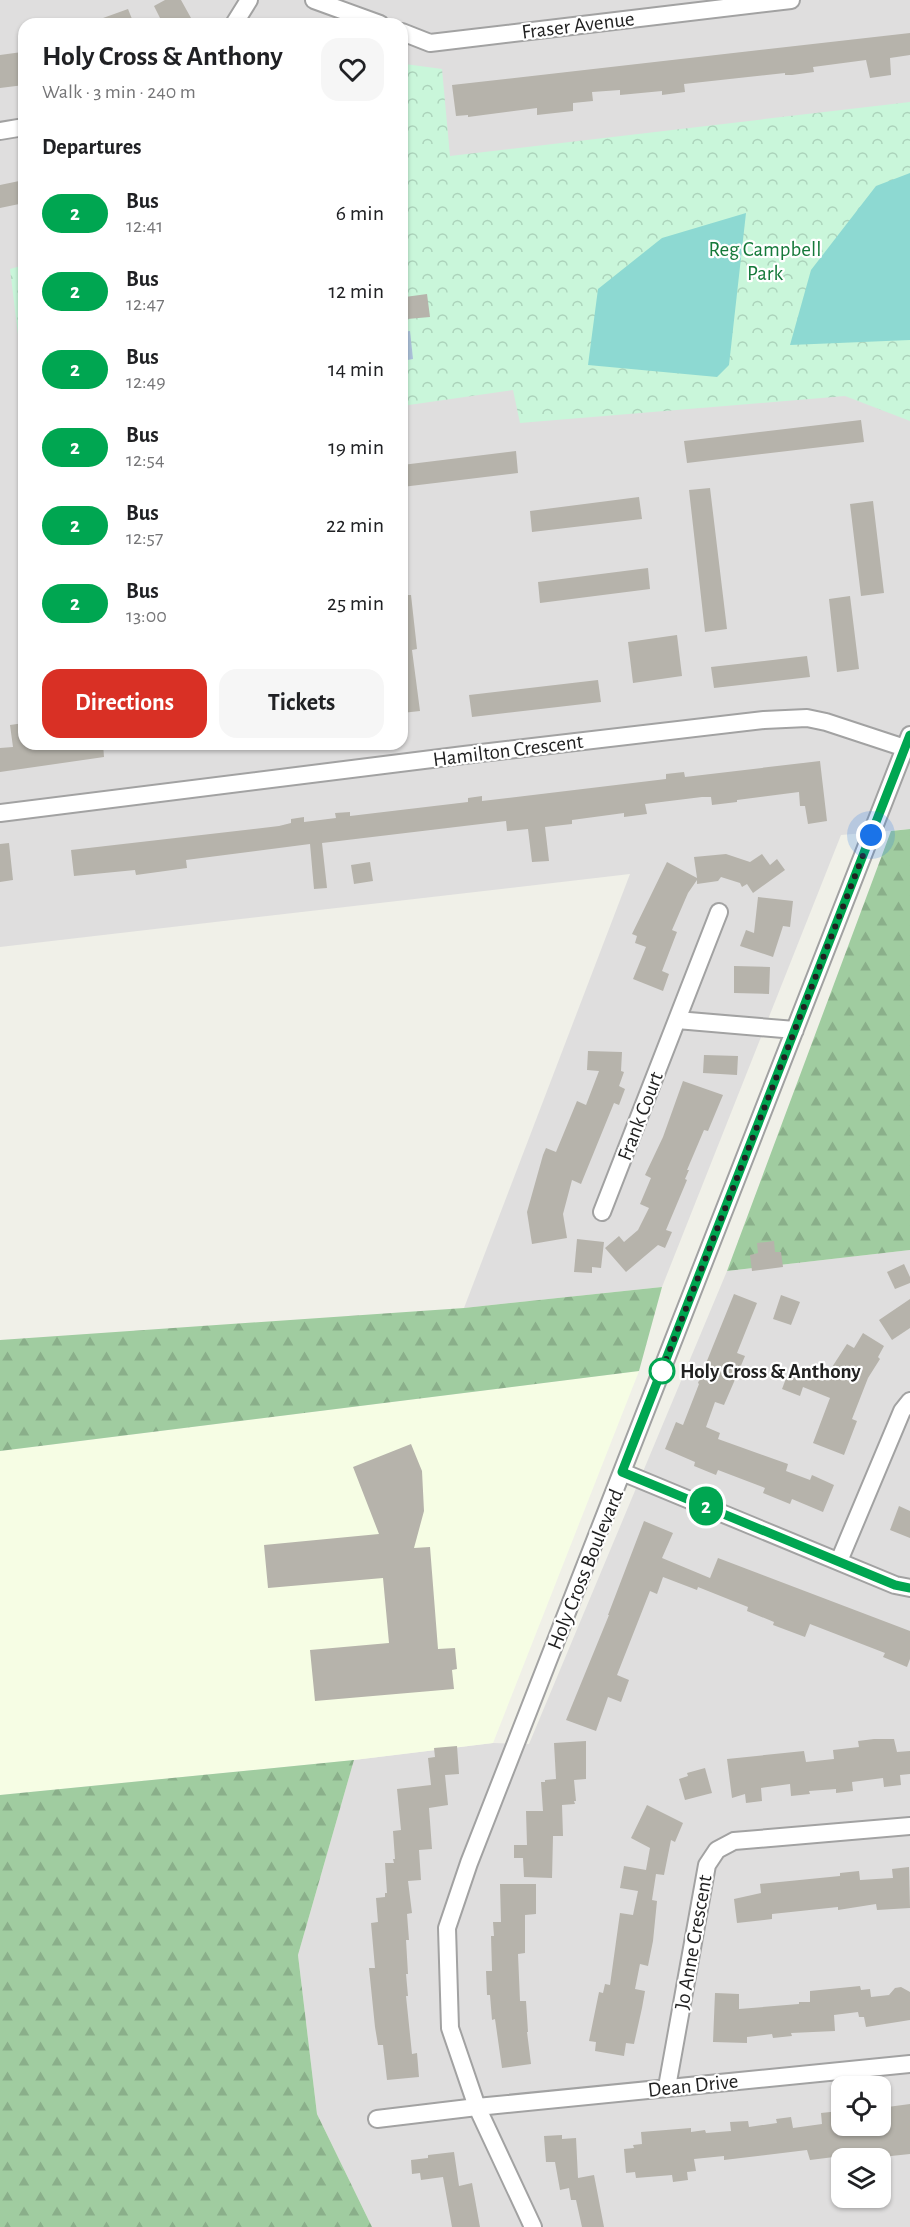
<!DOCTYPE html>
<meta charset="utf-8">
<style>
:root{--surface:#fff;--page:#f6f6f6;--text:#202124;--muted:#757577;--accent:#d93025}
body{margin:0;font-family:"Alegreya Sans",sans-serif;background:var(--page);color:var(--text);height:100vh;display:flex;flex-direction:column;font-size:22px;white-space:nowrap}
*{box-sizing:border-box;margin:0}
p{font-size:20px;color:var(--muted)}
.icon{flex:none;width:33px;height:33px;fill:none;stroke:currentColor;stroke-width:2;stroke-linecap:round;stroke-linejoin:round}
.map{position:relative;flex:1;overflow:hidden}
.sheet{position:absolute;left:18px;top:18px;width:390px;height:732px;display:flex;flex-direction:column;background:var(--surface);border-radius:18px;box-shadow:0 2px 4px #0004}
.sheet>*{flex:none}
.badge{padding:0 12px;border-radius:20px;font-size:21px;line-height:39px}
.fabs{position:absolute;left:831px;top:2076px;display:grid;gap:12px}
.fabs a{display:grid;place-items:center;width:60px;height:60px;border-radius:12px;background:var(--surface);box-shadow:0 2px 4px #0004;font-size:30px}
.you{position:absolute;width:30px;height:30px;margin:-15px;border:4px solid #fff;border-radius:50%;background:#1a73e8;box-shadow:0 0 0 9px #1a73e833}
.map>.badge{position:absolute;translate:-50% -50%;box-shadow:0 0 0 3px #fff}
h2{padding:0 24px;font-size:22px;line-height:54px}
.round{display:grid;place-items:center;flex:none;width:63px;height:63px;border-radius:18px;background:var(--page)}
.overview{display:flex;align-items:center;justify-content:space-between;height:102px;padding:0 24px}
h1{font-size:28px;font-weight:600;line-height:45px}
.cta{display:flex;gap:12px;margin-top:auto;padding:12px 24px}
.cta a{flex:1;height:69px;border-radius:18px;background:var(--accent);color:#fff;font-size:24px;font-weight:600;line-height:69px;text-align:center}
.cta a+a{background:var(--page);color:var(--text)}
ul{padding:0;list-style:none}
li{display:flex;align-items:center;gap:18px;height:78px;padding:0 24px}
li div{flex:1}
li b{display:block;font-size:22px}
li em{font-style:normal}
li .badge{min-width:66px;font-weight:700;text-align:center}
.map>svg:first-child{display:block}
.residential{fill:#dfdede;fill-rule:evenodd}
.education{fill:#f6fde4}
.forest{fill:url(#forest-firs)}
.park{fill:url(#park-crowns)}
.pitch{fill:#8dd9d2}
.water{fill:#acc2da}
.building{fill:#b6b3ab}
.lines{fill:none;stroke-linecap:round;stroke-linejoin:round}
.minor-casing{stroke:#a2a2a2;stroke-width:20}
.minor{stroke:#fff;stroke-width:16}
.line-casing{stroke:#fff;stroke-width:14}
.line{stroke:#00a651;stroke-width:9}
.walk{stroke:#212121;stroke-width:6;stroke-dasharray:0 10.8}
.stop-dot{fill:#fff;stroke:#00a651;stroke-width:3}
.labels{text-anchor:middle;stroke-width:4.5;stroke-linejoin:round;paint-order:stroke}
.street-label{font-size:21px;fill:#212121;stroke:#fff}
.park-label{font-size:21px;fill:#15793a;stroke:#fff}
.stop-label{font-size:21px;font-weight:bold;fill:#212121;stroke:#fff;text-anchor:start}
</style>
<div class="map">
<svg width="910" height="2227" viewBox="0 0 910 2227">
<defs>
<pattern id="forest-firs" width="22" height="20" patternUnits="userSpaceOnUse" patternTransform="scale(1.5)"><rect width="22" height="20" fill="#a0cca0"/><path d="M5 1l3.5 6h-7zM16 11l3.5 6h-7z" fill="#8aaf8a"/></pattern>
<pattern id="park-crowns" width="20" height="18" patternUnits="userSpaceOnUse" patternTransform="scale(1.5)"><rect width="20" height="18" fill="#c9f6da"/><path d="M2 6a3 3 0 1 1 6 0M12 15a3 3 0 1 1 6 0" fill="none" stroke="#acd3bb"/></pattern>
</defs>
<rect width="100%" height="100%" fill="#f0f0e8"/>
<path class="residential" d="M 0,0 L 910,0 L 910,829 L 841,835 L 662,1287 L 464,1308 L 630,874 L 0,947 ZM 24,24 L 402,24 L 402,744 L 24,744 Z
M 910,1250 L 910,2227 L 372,2227 L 317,2114 L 298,1955 L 354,1760 L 493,1743 L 529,1744 L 727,1271 ZM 842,2086 L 880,2086 L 880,2126 L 842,2126 ZM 842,2158 L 880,2158 L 880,2198 L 842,2198 Z"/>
<path class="education" d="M 639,1371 L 493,1743 L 354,1760 L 0,1795 L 0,1451 Z"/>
<path class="forest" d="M 910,829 L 910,1250 L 727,1271 L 891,831 Z
M 662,1287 L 639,1371 L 0,1451 L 0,1340 L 464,1308 Z
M 354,1760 L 298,1955 L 317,2114 L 372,2227 L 0,2227 L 0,1795 Z"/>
<path class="park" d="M 405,64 L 442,69 L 450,156 L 910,102 L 910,421 L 845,396 L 520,423 L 513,390 L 402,406 L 402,86 Z
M 24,265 L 24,384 L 10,269 Z"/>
<path class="pitch" d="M 910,173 L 910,340 L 790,345 L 811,270 L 876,186 Z
M 746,213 L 729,365 L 717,377 L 588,365 L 598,289 L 662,238 Z"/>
<path class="water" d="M 410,331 L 413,359 L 402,361 L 402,332 Z"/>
<path class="building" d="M 165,0 L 181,0 L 191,18 L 180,24 L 163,24 L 154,6 Z
M 128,9 L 134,24 L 92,24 L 92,22 Z
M 910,33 L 910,55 L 890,58 L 891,75 L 870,78 L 866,60 L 813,67 L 814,72 L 792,75 L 785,75 L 785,73 L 684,84 L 685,92 L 662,95 L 662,91 L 620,95 L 620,90 L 592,92 L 593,101 L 573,103 L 573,111 L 537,115 L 537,108 L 468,117 L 468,115 L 456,116 L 452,85 Z
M 22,52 L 24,85 L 0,88 L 0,55 Z
M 24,180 L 24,203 L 0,208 L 0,185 Z
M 427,294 L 430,317 L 407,319 L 405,297 Z
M 861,420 L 864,442 L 687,463 L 684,441 Z
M 516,451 L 518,473 L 402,487 L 402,465 Z
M 710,488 L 727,629 L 705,632 L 689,490 Z
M 639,497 L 642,519 L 532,532 L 530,511 Z
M 873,501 L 884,593 L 861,596 L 850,504 Z
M 648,568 L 650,589 L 540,603 L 538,582 Z
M 402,595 L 411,595 L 417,649 L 412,650 L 420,711 L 402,713 Z
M 850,596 L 859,669 L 837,672 L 829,599 Z
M 677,635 L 682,676 L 633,683 L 628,642 Z
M 807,656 L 810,677 L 714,688 L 711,667 Z
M 598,680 L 601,702 L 472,717 L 469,695 Z
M 24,723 L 24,744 L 103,744 L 104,757 L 0,772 L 0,748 L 13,747 L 10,725 Z
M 820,761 L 827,821 L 808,824 L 805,806 L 800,806 L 799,792 L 737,800 L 737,802 L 712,805 L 711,797 L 702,797 L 645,804 L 647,814 L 624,817 L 624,813 L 572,820 L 572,824 L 545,827 L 549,861 L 532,862 L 528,829 L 507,831 L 506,821 L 322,843 L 327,888 L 314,889 L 310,844 L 186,860 L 187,868 L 136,875 L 135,870 L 74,876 L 71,850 L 279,826 L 291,823 L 291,819 L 304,817 L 304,822 L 336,818 L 335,813 L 350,812 L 350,816 L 468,802 L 468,798 L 482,796 L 482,801 L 666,779 L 666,774 L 684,772 L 685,777 Z
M 9,843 L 13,880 L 0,882 L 0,844 Z
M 726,854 L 750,862 L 762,854 L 770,865 L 777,859 L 785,870 L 753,893 L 747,884 L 742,887 L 740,883 L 721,877 L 718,881 L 697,884 L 697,880 L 688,893 L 672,930 L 677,932 L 662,971 L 669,974 L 663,991 L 633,979 L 646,947 L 635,943 L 637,936 L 632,934 L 667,862 L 697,878 L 694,857 Z
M 370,862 L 373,881 L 354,884 L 351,865 Z
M 758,897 L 793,901 L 790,927 L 783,926 L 773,957 L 740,946 L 746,930 L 754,933 Z
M 734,966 L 770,967 L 769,994 L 734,993 Z
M 588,1051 L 622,1052 L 621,1071 L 624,1072 L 619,1086 L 625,1089 L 619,1105 L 614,1103 L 581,1184 L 572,1180 L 563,1214 L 567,1238 L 532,1244 L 527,1212 L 543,1155 L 546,1148 L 556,1152 L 577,1101 L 586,1105 L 599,1071 L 587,1070 Z
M 704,1055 L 738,1056 L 737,1075 L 703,1073 Z
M 683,1081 L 723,1095 L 708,1131 L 704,1130 L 687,1170 L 689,1170 L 685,1179 L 687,1180 L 666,1230 L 672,1232 L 665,1248 L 658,1245 L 626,1272 L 605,1248 L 619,1236 L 624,1242 L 638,1230 L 649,1208 L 640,1204 L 651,1178 L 645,1175 L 663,1137 Z
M 577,1239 L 604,1242 L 601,1268 L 592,1267 L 592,1273 L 574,1272 Z
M 774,1241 L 775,1252 L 781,1252 L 783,1267 L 752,1271 L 750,1255 L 758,1253 L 757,1243 Z
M 904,1264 L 910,1277 L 910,1283 L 895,1289 L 887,1272 Z
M 734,1294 L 757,1303 L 737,1353 L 745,1356 L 740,1368 L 724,1405 L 715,1402 L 706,1427 L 720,1433 L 718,1439 L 788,1464 L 786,1471 L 810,1480 L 812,1475 L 834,1485 L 823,1512 L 792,1499 L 790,1504 L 763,1493 L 765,1488 L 718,1470 L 716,1475 L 694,1466 L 695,1462 L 665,1449 L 676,1422 L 683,1425 L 699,1384 L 698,1383 Z
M 781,1295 L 800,1302 L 791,1325 L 773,1319 Z
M 910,1299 L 910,1328 L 892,1340 L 879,1320 Z
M 863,1333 L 884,1346 L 878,1357 L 880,1359 L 868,1378 L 852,1419 L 857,1421 L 844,1455 L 813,1443 L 830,1398 L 803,1387 L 800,1396 L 782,1389 L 790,1368 L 823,1381 L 847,1344 L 854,1348 Z
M 411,1444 L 422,1471 L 424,1511 L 414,1548 L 430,1547 L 438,1649 L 455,1648 L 457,1669 L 452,1670 L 454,1689 L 315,1701 L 310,1650 L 389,1643 L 383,1578 L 268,1588 L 264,1545 L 379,1534 L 353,1467 Z
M 899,1506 L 910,1511 L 910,1538 L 890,1530 Z
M 644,1521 L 673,1533 L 662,1558 L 710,1578 L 718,1558 L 910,1631 L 910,1659 L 907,1667 L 883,1657 L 885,1653 L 810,1624 L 805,1637 L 773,1625 L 774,1622 L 747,1611 L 748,1607 L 698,1587 L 697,1590 L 663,1577 L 657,1594 L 650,1591 L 617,1675 L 629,1680 L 621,1702 L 608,1697 L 596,1731 L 566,1720 L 609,1615 L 608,1615 Z
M 874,1739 L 894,1739 L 897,1752 L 910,1751 L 910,1774 L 900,1775 L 901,1785 L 884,1787 L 883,1778 L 852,1782 L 853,1791 L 836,1793 L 836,1789 L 809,1791 L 810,1794 L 791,1796 L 790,1784 L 761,1788 L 762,1801 L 746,1803 L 745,1794 L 732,1798 L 727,1759 L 804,1751 L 806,1762 L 834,1759 L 833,1750 L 859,1747 L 858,1741 Z
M 586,1741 L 586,1779 L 574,1780 L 576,1801 L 574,1801 L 575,1804 L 562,1805 L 563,1836 L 553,1836 L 552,1878 L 524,1877 L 523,1858 L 514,1858 L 514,1845 L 527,1845 L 526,1811 L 543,1811 L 541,1782 L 545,1782 L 545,1780 L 556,1779 L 554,1743 Z
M 457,1746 L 459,1774 L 445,1775 L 448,1805 L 429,1808 L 432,1849 L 419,1850 L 421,1880 L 408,1881 L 412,1913 L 407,1914 L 409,1940 L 406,1940 L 408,1974 L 406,1974 L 408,1996 L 406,1996 L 412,2054 L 417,2053 L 419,2077 L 387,2080 L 383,2045 L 378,2045 L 375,2027 L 369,1968 L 375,1968 L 371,1923 L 378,1922 L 376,1898 L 385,1897 L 385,1893 L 387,1893 L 385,1863 L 394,1863 L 393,1859 L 395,1859 L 393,1831 L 401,1830 L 397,1789 L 431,1785 L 428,1758 L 435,1757 L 434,1748 Z
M 705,1768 L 712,1793 L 685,1800 L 679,1779 L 688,1776 L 687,1773 Z
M 647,1805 L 683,1823 L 675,1842 L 671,1840 L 664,1875 L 656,1874 L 652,1900 L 657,1901 L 653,1941 L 648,1966 L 640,1964 L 635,1989 L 645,1991 L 642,2008 L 634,2044 L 626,2043 L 624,2056 L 595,2051 L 596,2042 L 589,2041 L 599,1992 L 603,1993 L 605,1984 L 610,1985 L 620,1913 L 633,1915 L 638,1891 L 620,1888 L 624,1866 L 646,1870 L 650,1848 L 631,1838 Z
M 909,1867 L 910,1908 L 877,1910 L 876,1904 L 838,1910 L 838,1907 L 772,1914 L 772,1919 L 737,1923 L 734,1899 L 761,1893 L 760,1884 L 840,1876 L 840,1873 L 859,1871 L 860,1880 L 893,1878 L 892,1869 Z
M 500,1884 L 536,1884 L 536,1914 L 525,1915 L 525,1953 L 518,1954 L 520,2001 L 526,2001 L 528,2032 L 527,2032 L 531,2064 L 502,2068 L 495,2019 L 492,2020 L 490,1995 L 487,1995 L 486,1971 L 492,1971 L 491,1936 L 494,1936 L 493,1922 L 501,1922 Z
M 860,1986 L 861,1990 L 870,1989 L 871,1997 L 889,1995 L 895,1988 L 901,1987 L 910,1992 L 910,2020 L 866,2027 L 864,2017 L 859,2017 L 858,2012 L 834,2015 L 835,2031 L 791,2033 L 792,2036 L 773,2038 L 772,2034 L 747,2037 L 747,2043 L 713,2042 L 715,1993 L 739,1994 L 739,2009 L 799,2004 L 799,2002 L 810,2002 L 810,1991 Z
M 910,2104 L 910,2154 L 872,2158 L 872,2155 L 862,2157 L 858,2154 L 810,2160 L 807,2150 L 724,2160 L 724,2156 L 694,2159 L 696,2171 L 687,2172 L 688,2180 L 673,2182 L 672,2175 L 636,2178 L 635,2172 L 626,2173 L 624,2149 L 634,2148 L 633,2145 L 642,2144 L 641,2132 L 691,2128 L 691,2132 L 705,2130 L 706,2133 L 731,2131 L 730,2122 L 748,2121 L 749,2127 L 777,2123 L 776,2119 L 791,2117 L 793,2128 L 822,2124 L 821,2113 L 840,2111 L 841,2126 L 880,2126 L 880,2108 Z
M 562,2135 L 562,2139 L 576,2138 L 578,2178 L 594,2175 L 604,2227 L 582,2227 L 576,2200 L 571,2200 L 569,2188 L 560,2190 L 555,2162 L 546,2162 L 544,2136 Z
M 454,2152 L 459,2186 L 472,2183 L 480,2227 L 452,2227 L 443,2177 L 421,2180 L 420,2173 L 412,2174 L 411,2160 L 428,2158 L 428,2155 Z"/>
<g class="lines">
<defs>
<path id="minor" d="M 314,0 L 380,24
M 234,24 L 249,0
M 402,32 L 430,43 L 791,0
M 0,131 L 24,127
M 0,813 L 464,755 L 764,720 L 807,718 L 826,722 L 905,748
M 677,1020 L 795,1030
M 602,1212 L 719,912
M 622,1472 L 895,1585 L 910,1588
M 839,1561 L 902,1411 L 910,1401
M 667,2087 L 707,1865 L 717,1850 L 734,1841 L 910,1826
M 377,2119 L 477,2107 L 910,2064
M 533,2227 L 477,2107 L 450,2028 L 447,1928 L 469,1863 L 910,735"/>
</defs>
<use href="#minor" class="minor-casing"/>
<use href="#minor" class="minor"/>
</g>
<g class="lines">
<defs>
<path id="line" d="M 910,735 L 622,1472 L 895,1585 L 910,1588"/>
</defs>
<use href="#line" class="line-casing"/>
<use href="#line" class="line"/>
<path class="walk" d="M 662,1371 L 660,1375 L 871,835"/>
</g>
<circle class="stop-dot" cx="662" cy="1371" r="12"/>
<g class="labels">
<g class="street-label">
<text transform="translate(578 25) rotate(-7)" y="7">Fraser Avenue</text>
<text transform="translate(508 750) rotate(-7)" y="7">Hamilton Crescent</text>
<text transform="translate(640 1116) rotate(-69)" y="7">Frank Court</text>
<text transform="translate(585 1569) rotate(-68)" y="7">Holy Cross Boulevard</text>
<text transform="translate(693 1942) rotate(-80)" y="7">Jo Anne Crescent</text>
<text transform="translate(693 2085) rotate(-6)" y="7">Dean Drive</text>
</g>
<g class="park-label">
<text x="765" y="256">Reg Campbell<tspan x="765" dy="24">Park</tspan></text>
</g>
<g class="stop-label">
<text x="680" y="1378">Holy Cross &amp; Anthony</text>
</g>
</g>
</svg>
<div class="fabs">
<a><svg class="icon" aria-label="locate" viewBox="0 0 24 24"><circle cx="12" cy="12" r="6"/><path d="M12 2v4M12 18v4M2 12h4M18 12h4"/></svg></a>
<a><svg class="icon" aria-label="layers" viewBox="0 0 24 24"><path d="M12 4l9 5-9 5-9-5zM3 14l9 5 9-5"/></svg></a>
</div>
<div class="you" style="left:871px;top:835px"></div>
<b class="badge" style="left:706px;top:1506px;background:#00a651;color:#fff">2</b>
<section class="sheet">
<div class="overview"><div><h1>Holy Cross &amp; Anthony</h1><p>Walk · 3 min · 240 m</p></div><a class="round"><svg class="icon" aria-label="heart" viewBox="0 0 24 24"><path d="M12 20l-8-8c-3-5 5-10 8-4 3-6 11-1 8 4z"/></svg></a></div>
<h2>Departures</h2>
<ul>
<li><span class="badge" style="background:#00a651;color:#fff">2</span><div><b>Bus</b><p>12:41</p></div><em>6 min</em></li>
<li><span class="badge" style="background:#00a651;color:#fff">2</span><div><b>Bus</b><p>12:47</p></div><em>12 min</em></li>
<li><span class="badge" style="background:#00a651;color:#fff">2</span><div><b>Bus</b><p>12:49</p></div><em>14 min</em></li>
<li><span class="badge" style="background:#00a651;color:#fff">2</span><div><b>Bus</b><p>12:54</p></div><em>19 min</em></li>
<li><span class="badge" style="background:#00a651;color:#fff">2</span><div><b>Bus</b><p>12:57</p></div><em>22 min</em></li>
<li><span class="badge" style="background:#00a651;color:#fff">2</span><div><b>Bus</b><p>13:00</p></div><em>25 min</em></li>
</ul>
<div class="cta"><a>Directions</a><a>Tickets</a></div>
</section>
</div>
